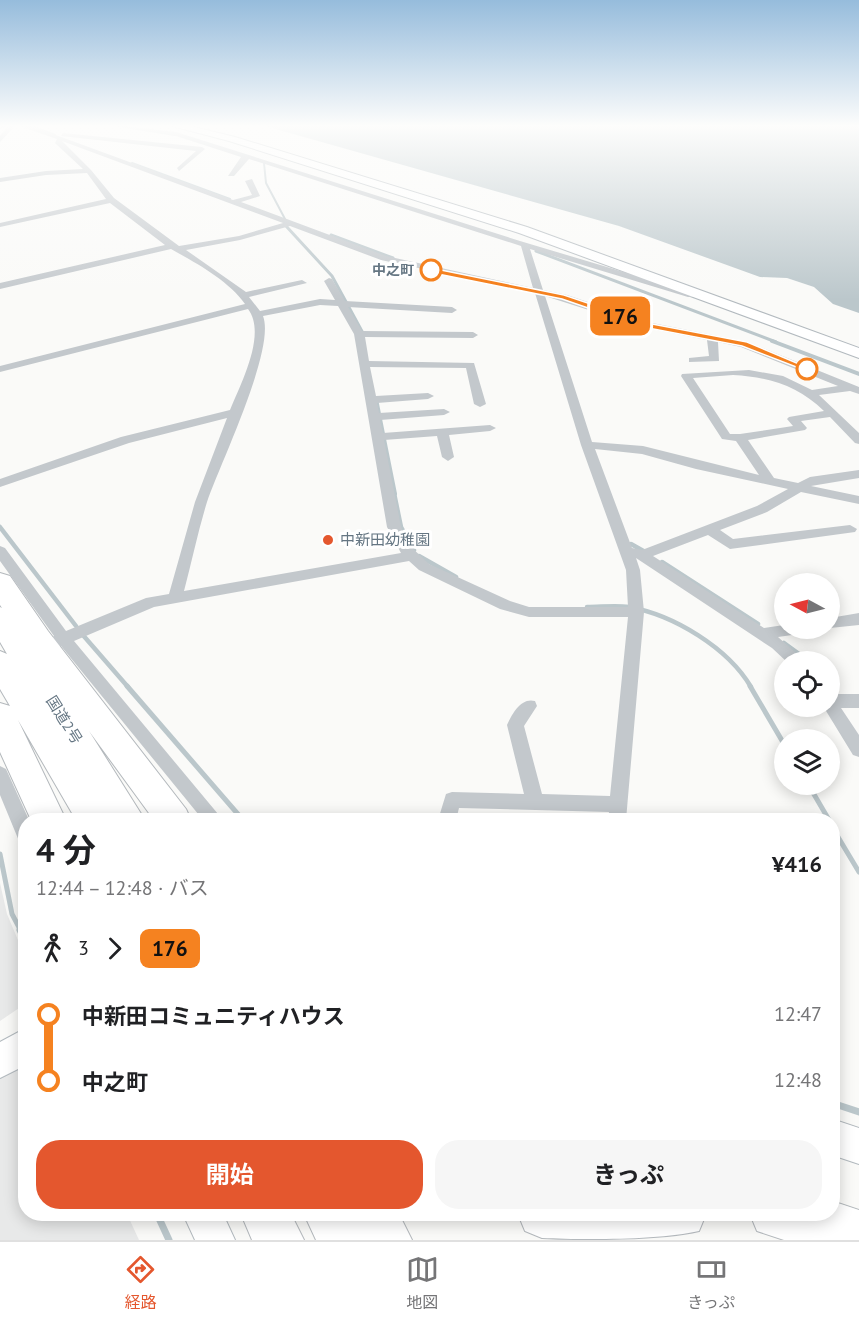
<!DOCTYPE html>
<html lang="ja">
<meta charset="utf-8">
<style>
:root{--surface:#fff;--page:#f6f6f6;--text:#202124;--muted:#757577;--line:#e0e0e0;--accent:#e4572e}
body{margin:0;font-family:"PT Sans","Noto Sans JP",sans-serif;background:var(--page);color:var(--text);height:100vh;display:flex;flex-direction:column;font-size:22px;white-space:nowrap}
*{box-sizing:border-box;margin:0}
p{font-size:20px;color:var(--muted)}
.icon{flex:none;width:33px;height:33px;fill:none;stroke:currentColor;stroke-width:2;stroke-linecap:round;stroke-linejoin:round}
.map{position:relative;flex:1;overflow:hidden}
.side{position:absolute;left:18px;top:813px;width:822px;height:408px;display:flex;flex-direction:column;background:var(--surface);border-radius:24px;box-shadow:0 3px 15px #0003}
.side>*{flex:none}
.badge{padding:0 12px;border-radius:9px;font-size:21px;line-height:39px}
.needle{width:39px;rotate:277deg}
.buttons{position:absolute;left:774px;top:573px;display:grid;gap:12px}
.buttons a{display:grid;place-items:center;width:66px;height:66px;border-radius:50%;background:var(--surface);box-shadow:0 3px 15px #0003;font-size:30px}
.map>.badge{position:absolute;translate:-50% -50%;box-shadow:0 0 0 3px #fff}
.legs{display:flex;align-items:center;gap:9px;height:66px;padding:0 18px;font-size:20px}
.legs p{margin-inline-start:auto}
.headline{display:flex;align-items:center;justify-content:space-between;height:102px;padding:0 18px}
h1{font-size:33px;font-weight:700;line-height:45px}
.action{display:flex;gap:12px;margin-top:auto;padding:12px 18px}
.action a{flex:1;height:69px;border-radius:24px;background:var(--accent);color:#fff;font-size:24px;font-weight:700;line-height:69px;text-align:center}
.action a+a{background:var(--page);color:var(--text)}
ul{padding:0 18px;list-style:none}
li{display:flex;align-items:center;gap:21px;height:66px;font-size:22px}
li i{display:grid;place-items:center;width:9px;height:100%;margin:0 8px;background:currentColor}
li i::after{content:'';width:15px;height:15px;margin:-8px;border:4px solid;border-radius:50%;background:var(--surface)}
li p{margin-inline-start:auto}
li:first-child i{background:linear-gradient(#0000 50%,currentColor 0)}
li:last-child i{background:linear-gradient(currentColor 50%,#0000 0)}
.tab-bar{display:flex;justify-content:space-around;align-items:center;height:84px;border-top:2px solid var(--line);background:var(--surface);font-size:16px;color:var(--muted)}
.tab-bar a{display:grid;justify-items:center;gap:3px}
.tab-bar .current{color:var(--accent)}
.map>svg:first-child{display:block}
.built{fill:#e8e9e9}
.water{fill:#bbc7cb}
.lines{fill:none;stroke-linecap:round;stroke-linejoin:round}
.stream-far5{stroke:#bbc7cb;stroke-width:2}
.stream-far4{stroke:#bbc7cb;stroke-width:3}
.stream-far3{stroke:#bbc7cb;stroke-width:4}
.stream-far2{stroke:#bbc7cb;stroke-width:4.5}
.stream-far1{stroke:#bbc7cb;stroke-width:5}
.stream{stroke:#bbc7cb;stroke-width:7}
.secondary-casing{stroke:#b3babf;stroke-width:2}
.highway-casing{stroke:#b4b9bd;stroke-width:2}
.street{fill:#c3c8cc;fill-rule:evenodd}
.secondary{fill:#fff;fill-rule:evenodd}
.highway{fill:#fff;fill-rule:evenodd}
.line-1{fill:#f58220;stroke:#fff;stroke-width:1.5}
.stop-1-dot{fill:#fff;stroke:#f58220;stroke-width:3}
.poi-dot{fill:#e4572e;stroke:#fff;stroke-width:2}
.labels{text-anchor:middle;stroke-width:6;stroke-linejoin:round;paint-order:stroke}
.far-stop-label{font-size:14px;font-weight:bold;fill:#657683;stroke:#fff;text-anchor:end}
.poi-label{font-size:15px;fill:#657683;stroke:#fff;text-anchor:start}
.street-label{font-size:15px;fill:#657683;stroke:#fff}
</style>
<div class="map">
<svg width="859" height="1240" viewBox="0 0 859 1240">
<rect width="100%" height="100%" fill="#fafaf8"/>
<path class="built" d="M 0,883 L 7,914 L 26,959 L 25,1004 L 0,1021 Z
M 25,1060 L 26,1214 L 127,1214 L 139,1240 L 0,1240 L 0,1076 Z"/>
<path class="water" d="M 265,126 L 859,126 L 859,313 L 833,304 L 814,287 L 787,278 L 760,277 L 619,226 Z"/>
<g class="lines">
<path class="stream-far5" d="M 32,126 L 55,135
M 119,126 L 175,135
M 0,128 L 5,126
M 132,163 L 230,199
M 264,163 L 266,183 L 285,219"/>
<path class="stream-far4" d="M 286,226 L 332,276 L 364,335
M 331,235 L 393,258
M 536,251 L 776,342"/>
<path class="stream-far3" d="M 772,341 L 859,374
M 376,399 L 395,494"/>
<path class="stream-far2" d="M 394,493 L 401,527 L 414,550
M 0,527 L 76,626
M 631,544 L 647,553
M 419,556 L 456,577
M 662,562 L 758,624
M 587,607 C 601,607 616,605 629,607 C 674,615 728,648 751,687
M 82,634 L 128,687
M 784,643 L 810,662"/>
<path class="stream-far1" d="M 127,686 L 243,820
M 750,686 L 784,744
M 808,784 L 829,820
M 832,827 L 859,872
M 0,854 L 12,914 L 21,931"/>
<path class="stream" d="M 20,930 L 26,942
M 832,1103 L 859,1112
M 157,1214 L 169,1240"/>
<defs>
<path id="secondary" d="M 172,126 L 190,126 L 235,137 L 527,227 L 859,348 L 859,358 L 519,233 L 229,141 Z
M 26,1028 L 26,1065 L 0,1078 L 0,1042 Z
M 832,1119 L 859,1128 L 859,1164 L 832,1155 Z
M 183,1214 L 223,1214 L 235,1240 L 195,1240 Z"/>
<path id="highway" d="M 0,573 L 10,576 L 48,631 L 186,809 L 191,820 L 154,820 L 89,731 L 145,820 L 76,820 L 18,720 L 66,820 L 31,820 L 0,752 L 0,703 L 10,706 L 0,689 L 0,651 L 7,654 L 0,642 L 0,607 L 2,608 L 0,605 Z
M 832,1201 L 859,1210 L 859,1240 L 784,1240 L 757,1231 L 750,1214 L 832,1214 Z
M 241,1214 L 291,1214 L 304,1240 L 252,1240 Z
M 304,1214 L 399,1214 L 412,1240 L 316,1240 Z
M 518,1214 L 706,1214 L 699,1231 C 661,1240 585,1240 542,1238 L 525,1231 Z"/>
</defs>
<use href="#secondary" class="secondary-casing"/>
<use href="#highway" class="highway-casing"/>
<path class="street" d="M 8,126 L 15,126 L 0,142 L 0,136 Z
M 19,126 L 30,126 L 64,138 L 233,200 L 252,195 L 245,181 L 252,179 L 260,196 L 241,202 L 386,256 L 533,288 L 521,246 L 249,159 L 234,176 L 228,176 L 241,157 L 173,135 L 124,126 L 176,132 L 520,241 L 694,293 L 694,297 L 688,297 L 530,249 L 543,290 L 567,295 L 647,322 L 748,342 L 859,387 L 859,394 L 850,391 L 819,395 L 859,433 L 859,444 L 855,443 L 830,417 L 801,421 L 807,428 L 805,430 L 748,440 L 774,478 L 798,483 L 810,477 L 859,470 L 859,478 L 811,486 L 859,496 L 859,504 L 801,492 L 767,512 L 720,530 L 733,539 L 850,525 L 857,529 L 855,532 L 730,549 L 708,535 L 653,556 L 764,628 L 784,625 L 784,628 L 806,628 L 799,634 L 778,637 L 806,662 L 787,662 L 772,648 L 636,558 L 640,570 L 644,612 L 626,820 L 608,820 L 609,812 L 459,808 L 456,820 L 438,820 L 446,794 L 452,792 L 524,794 L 507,725 C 512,714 521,697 535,701 L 537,706 L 524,726 L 542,794 L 610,796 L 628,617 L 529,617 L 500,609 L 419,570 L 409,561 L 154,607 L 74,641 L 223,820 L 203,820 L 61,646 L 53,649 L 48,647 L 45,643 L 54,636 L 0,561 L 0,546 L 5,548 L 66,631 L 146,598 L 169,594 L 195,502 L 227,418 L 129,443 L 0,487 L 0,479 L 121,437 L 230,410 C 241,383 267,334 248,309 L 0,372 L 0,366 L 245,304 C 228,280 196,263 171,249 L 0,289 L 0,283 L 165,245 L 110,203 L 0,227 L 0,223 L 106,199 L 87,173 L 46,175 L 0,182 L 0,178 L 46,171 L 83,169 L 55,143 L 57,139 ZM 62,141 L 283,223 L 239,236 L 179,246 L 114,198 L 91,170 ZM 290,226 L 381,260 L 535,293 L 581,445 L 626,570 L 628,607 L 529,607 L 510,601 L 429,564 L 408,544 L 401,527 L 384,440 L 437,436 L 442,457 L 448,461 L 454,457 L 449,435 L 490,431 L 496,428 L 490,425 L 383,433 L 380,420 L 444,415 L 450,412 L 444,409 L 379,413 L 377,403 L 428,399 L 434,396 L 428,393 L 376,396 L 370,367 L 466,368 L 474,404 L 480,407 L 486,404 L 474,363 L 369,361 L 365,337 L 473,338 L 478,335 L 473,332 L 362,331 L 348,307 L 452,313 L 457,310 L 452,307 L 345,301 L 332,279 L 329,278 L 324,281 L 335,300 L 320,299 L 260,311 L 249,297 L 307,283 L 302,280 L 246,292 L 186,250 L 240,240 ZM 545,296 L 642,327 L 707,340 L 709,356 L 689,358 L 689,362 L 719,361 L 718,342 L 741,347 L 838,386 L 812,390 L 783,376 L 749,370 L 682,374 L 681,376 L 722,439 L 736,441 L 759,475 L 643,446 L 592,442 ZM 320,305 L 338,306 L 354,334 L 387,527 L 401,553 L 184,591 C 192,561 198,531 207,502 C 220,464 276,349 263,316 ZM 733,375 C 770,377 798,386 824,411 L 789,417 L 787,419 L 793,426 L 740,434 L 730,434 L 693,378 ZM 595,449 L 642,454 L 696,469 L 788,489 L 757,506 L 642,550 L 632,548 Z
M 63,133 L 202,147 L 205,149 L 179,171 L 177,168 L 196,151 L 61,136 Z
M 859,613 L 859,625 L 830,628 L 830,618 Z
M 830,694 L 859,694 L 859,708 L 841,708 L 859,735 L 859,757 L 853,755 L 823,706 L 830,706 Z
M 0,766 L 6,769 L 29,820 L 26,820 L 26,844 L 19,841 L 0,795 Z"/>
<use href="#secondary" class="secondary"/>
<use href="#highway" class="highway"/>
</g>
<linearGradient id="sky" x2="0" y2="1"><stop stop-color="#96bcdc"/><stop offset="0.42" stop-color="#fdfdfc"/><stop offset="1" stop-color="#fdfdfc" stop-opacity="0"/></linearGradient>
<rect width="859" height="300" fill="url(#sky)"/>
<path class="line-1" d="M 431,268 L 564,295 L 647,323 L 747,342 L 811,369 L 804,370 L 742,346 L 643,327 L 562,299 L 428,272 Z"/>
<g class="stop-1-dot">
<circle cx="431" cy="270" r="10"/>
<circle cx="807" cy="369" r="10"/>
</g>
<circle class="poi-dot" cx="328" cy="540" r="6"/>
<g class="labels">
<g class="far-stop-label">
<text x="414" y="275">中之町</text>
</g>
<g class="poi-label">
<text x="340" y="545">中新田幼稚園</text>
</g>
<g class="street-label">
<text transform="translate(64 720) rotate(58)" y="5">国道2号</text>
</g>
</g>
</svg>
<div class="buttons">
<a><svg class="needle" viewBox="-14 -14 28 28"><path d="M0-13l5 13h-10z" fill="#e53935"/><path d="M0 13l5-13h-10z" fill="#757577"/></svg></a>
<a><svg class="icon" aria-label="locate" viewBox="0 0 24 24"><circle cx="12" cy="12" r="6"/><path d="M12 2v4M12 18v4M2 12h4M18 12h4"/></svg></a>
<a><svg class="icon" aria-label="layers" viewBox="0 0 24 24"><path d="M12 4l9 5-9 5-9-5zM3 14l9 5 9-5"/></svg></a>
</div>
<b class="badge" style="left:620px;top:316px;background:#f58220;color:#111">176</b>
<section class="side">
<div class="headline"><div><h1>4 分</h1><p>12:44 – 12:48 · バス</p></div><b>¥416</b></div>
<div class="legs"><svg class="icon" aria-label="walk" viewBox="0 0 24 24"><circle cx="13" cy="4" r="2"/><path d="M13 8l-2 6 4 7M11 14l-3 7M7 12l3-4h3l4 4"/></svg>3<svg class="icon" aria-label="forward" viewBox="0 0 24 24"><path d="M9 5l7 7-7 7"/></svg><b class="badge" style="background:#f58220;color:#111">176</b></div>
<ul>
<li><i style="color:#f58220"></i><b>中新田コミュニティハウス</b><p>12:47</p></li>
<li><i style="color:#f58220"></i><b>中之町</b><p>12:48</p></li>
</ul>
<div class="action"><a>開始</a><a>きっぷ</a></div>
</section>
</div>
<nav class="tab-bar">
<a class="current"><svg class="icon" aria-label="directions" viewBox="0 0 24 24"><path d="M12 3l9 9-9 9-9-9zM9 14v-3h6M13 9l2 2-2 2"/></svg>経路</a>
<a><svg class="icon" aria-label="map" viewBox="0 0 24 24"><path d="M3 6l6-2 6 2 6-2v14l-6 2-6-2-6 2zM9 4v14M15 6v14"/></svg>地図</a>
<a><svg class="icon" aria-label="tickets" viewBox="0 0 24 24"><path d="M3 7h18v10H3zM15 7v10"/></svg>きっぷ</a>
</nav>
